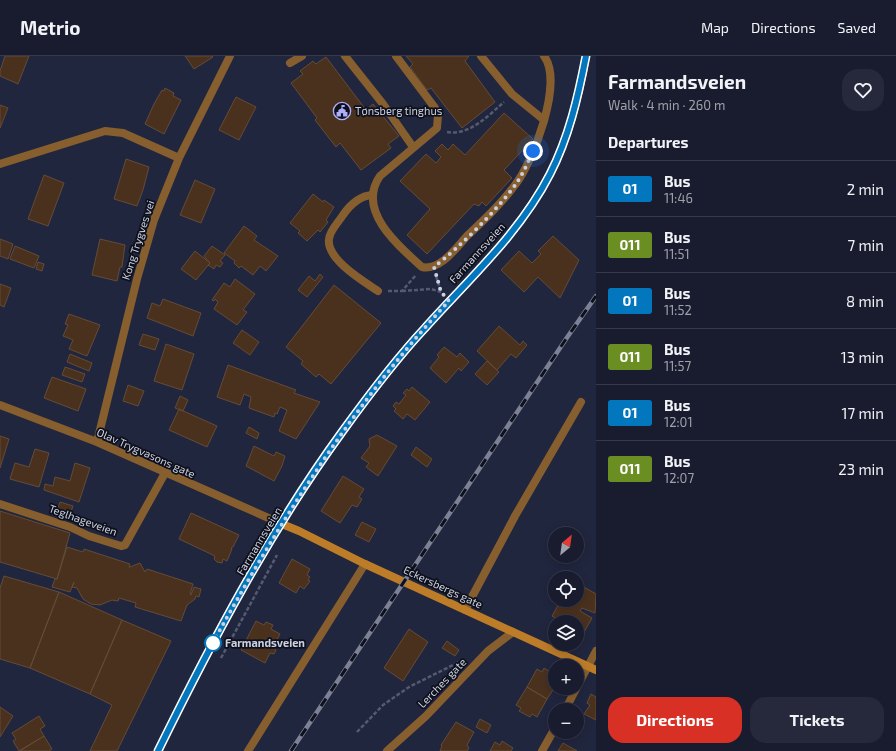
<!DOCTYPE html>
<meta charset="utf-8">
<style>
:root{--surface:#191c2f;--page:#26293b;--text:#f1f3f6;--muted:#9fa1aa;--line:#373a4b;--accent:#d93025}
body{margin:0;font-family:"Exo 2",sans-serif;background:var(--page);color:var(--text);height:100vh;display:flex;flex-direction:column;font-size:15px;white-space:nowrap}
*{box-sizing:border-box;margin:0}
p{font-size:13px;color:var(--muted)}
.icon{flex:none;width:22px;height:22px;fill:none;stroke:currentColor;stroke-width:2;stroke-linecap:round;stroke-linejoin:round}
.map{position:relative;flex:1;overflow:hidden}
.drawer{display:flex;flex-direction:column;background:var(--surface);width:300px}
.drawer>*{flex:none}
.badge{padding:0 8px;border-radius:3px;font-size:14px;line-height:26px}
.needle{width:26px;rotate:29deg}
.fabs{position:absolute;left:548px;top:471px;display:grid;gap:8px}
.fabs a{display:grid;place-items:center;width:36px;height:36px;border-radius:50%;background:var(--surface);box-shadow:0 2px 10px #0003,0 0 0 1px var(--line);font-size:20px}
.you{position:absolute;width:20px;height:20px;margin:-10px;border:3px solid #fff;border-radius:50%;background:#1a73e8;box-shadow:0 0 0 6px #1a73e833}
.map>.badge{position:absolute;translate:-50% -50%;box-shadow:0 0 0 2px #fff}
h2{padding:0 12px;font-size:15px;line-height:36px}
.round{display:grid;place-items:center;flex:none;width:42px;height:42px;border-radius:16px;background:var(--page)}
.summary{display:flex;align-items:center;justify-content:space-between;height:68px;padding:0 12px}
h1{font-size:19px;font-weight:700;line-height:30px}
.button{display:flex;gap:8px;margin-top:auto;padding:8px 12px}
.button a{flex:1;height:46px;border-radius:16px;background:var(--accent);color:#fff;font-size:16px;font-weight:700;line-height:46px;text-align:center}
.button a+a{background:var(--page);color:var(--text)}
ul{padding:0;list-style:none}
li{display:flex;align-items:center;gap:12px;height:56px;padding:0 12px;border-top:1px solid var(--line)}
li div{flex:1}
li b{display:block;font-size:15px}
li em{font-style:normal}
li .badge{min-width:44px;font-weight:700;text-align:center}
header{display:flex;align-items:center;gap:24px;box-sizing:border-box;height:56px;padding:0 20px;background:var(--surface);border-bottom:1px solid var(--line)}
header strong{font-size:19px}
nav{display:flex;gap:22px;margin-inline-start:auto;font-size:14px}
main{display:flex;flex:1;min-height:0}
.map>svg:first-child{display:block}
.building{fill:#49311e;stroke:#644b37}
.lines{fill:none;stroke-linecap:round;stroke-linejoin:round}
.path{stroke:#555a70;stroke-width:2.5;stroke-dasharray:4 2;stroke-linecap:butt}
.service{stroke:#875f2f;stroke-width:8}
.minor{stroke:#875f2f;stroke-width:8}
.secondary{stroke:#bd7c28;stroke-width:8}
.rail-casing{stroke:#7c8195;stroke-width:4.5}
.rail{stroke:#0e101b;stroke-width:3;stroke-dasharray:9;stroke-linecap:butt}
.line-casing{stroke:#fff;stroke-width:9}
.line{stroke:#0277bd;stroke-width:6}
.walk{stroke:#ccd1e1;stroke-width:4;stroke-dasharray:0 7.2}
.stop-dot{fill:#fff;stroke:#0277bd;stroke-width:2}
.labels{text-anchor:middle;stroke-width:3.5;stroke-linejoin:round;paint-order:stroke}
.poi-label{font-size:11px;fill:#ccd1e1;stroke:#0e101b;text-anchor:start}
.street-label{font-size:11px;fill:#ccd1e1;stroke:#0e101b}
.stop-label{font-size:11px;font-weight:bold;fill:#ccd1e1;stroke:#0e101b;text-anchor:start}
</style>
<header>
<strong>Metrio</strong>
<nav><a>Map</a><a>Directions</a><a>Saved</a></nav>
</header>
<main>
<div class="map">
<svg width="596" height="695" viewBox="0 0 596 695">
<rect width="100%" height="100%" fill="#21263f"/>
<path class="building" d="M 5,0 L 29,0 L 18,28 L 0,20 L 0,15 Z
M 185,0 L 212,0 L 213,1 L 194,13 Z
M 406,0 L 469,0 L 465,5 L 495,46 L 462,72 L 431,32 L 427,34 L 410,11 L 413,8 Z
M 326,1 L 366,54 L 373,48 L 399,80 L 388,88 L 391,92 L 361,114 L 340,87 L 336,91 L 315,64 L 317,62 L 291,27 L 303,18 L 300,15 L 313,5 L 316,8 Z
M 165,32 L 174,37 L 173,40 L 181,44 L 164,78 L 145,68 L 154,48 L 162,34 L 164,35 Z
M 236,41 L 256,51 L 239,84 L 219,74 Z
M 0,49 L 8,52 L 0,72 Z
M 504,57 L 533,83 L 504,114 L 512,122 L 486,150 L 482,146 L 479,150 L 474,148 L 427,198 L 407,179 L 430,153 L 400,125 L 426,98 L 436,107 L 441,101 L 435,95 L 442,88 L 448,94 L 453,88 L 465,99 Z
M 126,103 L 149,111 L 143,134 L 137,150 L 114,143 Z
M 44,119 L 64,127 L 48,170 L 28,163 Z
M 195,124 L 215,133 L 201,167 L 180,159 Z
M 313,138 L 323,146 L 324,144 L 334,151 L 326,164 L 328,166 L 320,176 L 318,174 L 307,185 L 298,177 L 300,175 L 290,167 Z
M 244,170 L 257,180 L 254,184 L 278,200 L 266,215 L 260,210 L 253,219 L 241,210 L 239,212 L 234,207 L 235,205 L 224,197 Z
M 553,180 L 579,204 L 560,242 L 538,221 L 524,236 L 501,214 L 519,195 L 532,207 L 541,198 L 538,195 Z
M 0,183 L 13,188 L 8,203 L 0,200 Z
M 100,183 L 125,189 L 122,211 L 120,211 L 117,225 L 92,219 Z
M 15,190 L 39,200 L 34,212 L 10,203 Z
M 212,190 L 225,199 L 220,205 L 223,207 L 220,211 L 216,209 L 214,213 L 208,209 L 210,207 L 204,200 Z
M 195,195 L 210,207 L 196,224 L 181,213 Z
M 38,206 L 44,208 L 42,215 L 36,213 Z
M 320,218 L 323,221 L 307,241 L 298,234 L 309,220 L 315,225 Z
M 235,223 L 255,238 L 243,254 L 247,256 L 237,269 L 214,253 L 218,246 L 215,243 L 214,245 L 212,244 L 224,227 L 230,231 Z
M 0,228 L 11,232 L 4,251 L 0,249 Z
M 334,229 L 381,267 L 331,328 L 319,318 L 316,321 L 301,308 L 303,305 L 286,291 Z
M 163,243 L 201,257 L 193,280 L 147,262 L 152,247 L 160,250 Z
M 69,258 L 100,269 L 87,300 L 69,293 L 73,284 L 63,280 L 68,269 L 65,268 Z
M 499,270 L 520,289 L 523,285 L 527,289 L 516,302 L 511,298 L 497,314 L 477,295 Z
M 242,274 L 259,286 L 250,299 L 233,287 Z
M 143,278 L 159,283 L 155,294 L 139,289 Z
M 166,288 L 194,298 L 182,334 L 154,325 Z
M 444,291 L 457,301 L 460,297 L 469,306 L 461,315 L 459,312 L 446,327 L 430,312 L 439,301 L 437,299 Z
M 70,298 L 92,307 L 89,315 L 67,306 Z
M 487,305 L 499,316 L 487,329 L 475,318 Z
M 228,309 L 296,334 L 294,337 L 320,346 L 296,383 L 279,375 L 287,354 L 280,351 L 277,358 L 275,357 L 274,361 L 249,352 L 251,341 L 244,338 L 240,349 L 217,341 Z
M 65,311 L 85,318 L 82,326 L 62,319 Z
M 52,321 L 86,333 L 78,355 L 44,342 Z
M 128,329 L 144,335 L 138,350 L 123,345 Z
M 412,331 L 430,346 L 415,364 L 407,358 L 403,363 L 394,355 L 396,353 L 393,350 L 396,346 L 399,348 L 406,339 L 403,337 L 407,333 L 409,335 Z
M 180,340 L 188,344 L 183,355 L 175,352 Z
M 179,353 L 217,370 L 207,391 L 169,374 Z
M 249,371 L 259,377 L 257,383 L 246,377 Z
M 377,379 L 397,390 L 378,420 L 366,411 L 369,407 L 361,402 L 370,390 L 369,383 Z
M 0,380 L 9,383 L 0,412 Z
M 254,390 L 274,400 L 276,396 L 285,400 L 282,410 L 274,425 L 246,410 Z
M 416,391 L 432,403 L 427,411 L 411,399 Z
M 35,393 L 49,397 L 39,431 L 10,423 L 15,407 L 29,411 Z
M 75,407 L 90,412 L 79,446 L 44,434 L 45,428 L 53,430 L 55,421 L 70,425 Z
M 343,420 L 364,433 L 359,441 L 362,443 L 357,451 L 352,449 L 340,467 L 321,455 Z
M 60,446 L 73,450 L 68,464 L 56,459 Z
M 0,455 L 70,477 L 57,523 L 0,506 Z
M 191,457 L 239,479 L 233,491 L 231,492 L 232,493 L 227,505 L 223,503 L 222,507 L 217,506 L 214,503 L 215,500 L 179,483 Z
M 362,466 L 376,473 L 369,486 L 355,479 Z
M 67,491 L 83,496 L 84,493 L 130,508 L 129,511 L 130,511 L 140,507 L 145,516 L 147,513 L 193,528 L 190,538 L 191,539 L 194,531 L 201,533 L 199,541 L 196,540 L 195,543 L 187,549 L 181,565 L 135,551 L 136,547 L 119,542 L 118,545 L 112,544 L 100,549 L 91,548 L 83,543 L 77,532 L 72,531 L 74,526 L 70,536 L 52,531 L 55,523 L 57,523 Z
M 292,503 L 310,513 L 307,519 L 310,521 L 308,524 L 310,525 L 304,533 L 300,530 L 296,537 L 279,527 Z
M 4,520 L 59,536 L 30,612 L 0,603 L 0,532 Z
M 577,527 L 596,538 L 595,557 L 582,552 L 580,555 L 592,562 L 583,578 L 577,574 L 577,566 L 562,566 L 552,560 L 561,544 L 577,544 Z
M 59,536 L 122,564 L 90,638 L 30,612 Z
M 122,564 L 171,585 L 117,695 L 90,695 L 112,649 L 90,638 Z
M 256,565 L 264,569 L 266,566 L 273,569 L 271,573 L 280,578 L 273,591 L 276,594 L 274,598 L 270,597 L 265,607 L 241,594 Z
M 409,573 L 428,586 L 403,625 L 384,612 Z
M 447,585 L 459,594 L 455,600 L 442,592 Z
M 544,612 L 555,619 L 553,622 L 555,623 L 555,631 L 547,643 L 527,631 L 537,613 L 542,616 Z
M 527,631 L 547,643 L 537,661 L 532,658 L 530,661 L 519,655 L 521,652 L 516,649 Z
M 591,638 L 596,641 L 596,664 L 584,658 L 590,649 L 587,647 Z
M 0,651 L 13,660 L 0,681 Z
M 39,660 L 45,670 L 40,673 L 44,680 L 19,695 L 13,685 L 16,683 L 12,677 Z
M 480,663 L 491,669 L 487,677 L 476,671 Z
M 456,666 L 474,676 L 467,689 L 469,692 L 467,695 L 440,695 L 442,690 L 441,689 Z
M 44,680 L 52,693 L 49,695 L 20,695 Z
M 502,685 L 513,692 L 511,695 L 490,695 L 495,686 L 500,689 Z
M 563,687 L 577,695 L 558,695 Z"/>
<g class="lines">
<path class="path" d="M 447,76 C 469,80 488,60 504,46
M 436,220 L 441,236
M 388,235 L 402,235 L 416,219
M 402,235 L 431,233 L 441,236
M 221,602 L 277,499
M 357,676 L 383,649 L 409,631 L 463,604"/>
<path class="service" d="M 481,0 L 512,38 L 544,64
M 290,7 L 302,0
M 372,139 C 359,140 350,149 343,159 C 338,167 330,174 329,183 C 326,203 363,225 378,235
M 465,554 L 515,460 L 581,346
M 248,695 L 365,508"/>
<path class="minor" d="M 345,0 L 383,48 L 413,91
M 396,0 L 435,52 L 438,59 L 437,72 L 380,120 C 356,154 398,190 422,211 C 440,215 456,192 467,180 C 484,164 501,148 515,129 C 533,106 564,26 544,0
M 0,108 L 105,75 L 123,77 L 179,102
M 0,349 L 97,386 L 282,468
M 97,386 L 137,223 L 154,164 L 179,102 L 230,0
M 0,448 L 70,471 L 89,480 L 121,490 L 125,489 L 165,417
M 565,654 L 596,595
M 387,695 L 426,660 L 488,595 L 513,576
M 542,695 L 555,672"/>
<path class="secondary" d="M 282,468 L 299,475 L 365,508 L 596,614
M 158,695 C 212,585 270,475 342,376 C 368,340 395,305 425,272 C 468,224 520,177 550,118 C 569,81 579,41 586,0"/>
<defs>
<path id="rail" d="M 291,695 L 566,283 L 596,240"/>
</defs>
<use href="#rail" class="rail-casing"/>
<use href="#rail" class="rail"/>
</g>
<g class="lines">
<defs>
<path id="line" d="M 158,695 C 212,585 270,475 342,376 C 368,340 395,304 425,272 C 468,224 520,177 550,118 C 569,81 578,41 586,0"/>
</defs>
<use href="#line" class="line-casing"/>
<use href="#line" class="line"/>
<path class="walk" d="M 213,587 L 211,590 C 279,467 353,348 449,245 L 441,236 L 434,211 C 460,191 497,154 516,128 C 523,118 528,106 533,95"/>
</g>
<defs>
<symbol id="civic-ring" viewBox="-11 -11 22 22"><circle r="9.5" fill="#0e101b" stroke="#aeaefb" stroke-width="1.5"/><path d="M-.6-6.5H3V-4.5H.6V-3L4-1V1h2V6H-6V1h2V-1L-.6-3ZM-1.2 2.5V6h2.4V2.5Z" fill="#aeaefb"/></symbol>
</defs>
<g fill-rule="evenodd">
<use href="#civic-ring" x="332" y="45" width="20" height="20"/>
</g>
<circle class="stop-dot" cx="213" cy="587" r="8"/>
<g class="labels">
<g class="poi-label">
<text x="355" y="59">Tønsberg tinghus</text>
</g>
<g class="street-label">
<text transform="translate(138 184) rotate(-72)" y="4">Kong Trygves vei</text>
<text transform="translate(477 197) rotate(-48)" y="4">Farmannsveien</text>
<text transform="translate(146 397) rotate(24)" y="4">Olav Trygvasons gate</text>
<text transform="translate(83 464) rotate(20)" y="4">Teglhageveien</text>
<text transform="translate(259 485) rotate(-59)" y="4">Farmannsveien</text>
<text transform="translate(443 531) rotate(25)" y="4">Eckersbergs gate</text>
<text transform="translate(442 627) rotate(-46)" y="4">Lerches gate</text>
</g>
<g class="stop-label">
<text x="225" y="591">Farmandsveien</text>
</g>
</g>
</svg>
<div class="fabs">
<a><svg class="needle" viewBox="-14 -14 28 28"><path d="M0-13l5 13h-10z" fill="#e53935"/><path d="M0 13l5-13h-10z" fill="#9fa1aa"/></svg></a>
<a><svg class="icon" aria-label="locate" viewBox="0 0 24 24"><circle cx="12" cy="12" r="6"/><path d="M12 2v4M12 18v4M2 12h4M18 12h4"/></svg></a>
<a><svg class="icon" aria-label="layers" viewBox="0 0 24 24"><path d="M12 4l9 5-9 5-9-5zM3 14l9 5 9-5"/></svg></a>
<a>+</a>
<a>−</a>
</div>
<div class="you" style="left:533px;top:95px"></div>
</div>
<section class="drawer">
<div class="summary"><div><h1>Farmandsveien</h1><p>Walk · 4 min · 260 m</p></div><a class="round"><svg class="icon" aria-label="heart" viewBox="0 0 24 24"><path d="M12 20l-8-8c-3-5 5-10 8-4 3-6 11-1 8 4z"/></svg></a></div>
<h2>Departures</h2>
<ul>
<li><span class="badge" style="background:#0277bd;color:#fff">01</span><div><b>Bus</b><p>11:46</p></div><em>2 min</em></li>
<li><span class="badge" style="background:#6b8e23;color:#fff">011</span><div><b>Bus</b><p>11:51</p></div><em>7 min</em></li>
<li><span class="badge" style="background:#0277bd;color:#fff">01</span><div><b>Bus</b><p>11:52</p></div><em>8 min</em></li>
<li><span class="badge" style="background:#6b8e23;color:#fff">011</span><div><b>Bus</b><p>11:57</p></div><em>13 min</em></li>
<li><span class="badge" style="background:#0277bd;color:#fff">01</span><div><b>Bus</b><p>12:01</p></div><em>17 min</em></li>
<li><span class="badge" style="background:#6b8e23;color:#fff">011</span><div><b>Bus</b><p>12:07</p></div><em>23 min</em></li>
</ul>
<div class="button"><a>Directions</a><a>Tickets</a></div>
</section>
</main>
